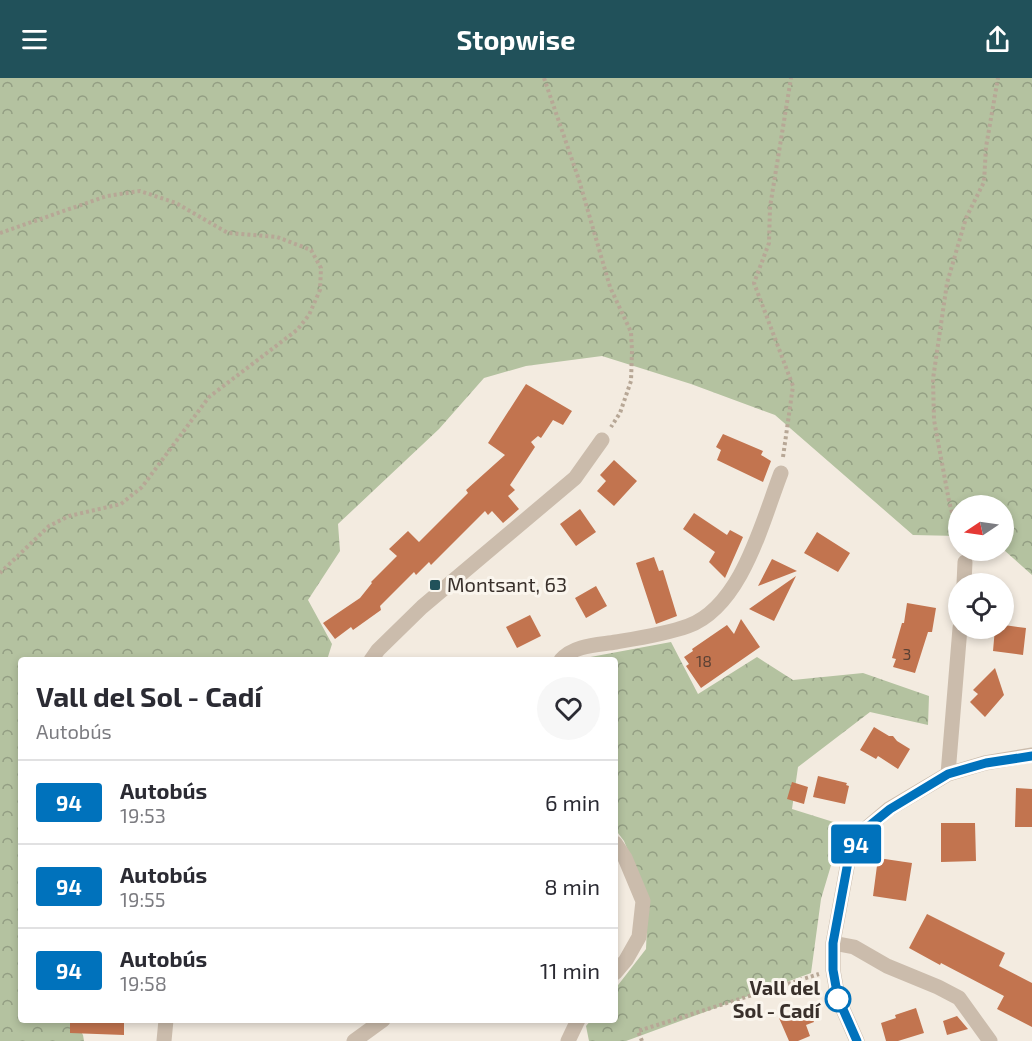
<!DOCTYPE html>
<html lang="es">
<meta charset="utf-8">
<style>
:root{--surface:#fff;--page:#f7f7f7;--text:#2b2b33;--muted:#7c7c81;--line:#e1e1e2;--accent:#21515a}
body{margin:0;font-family:"Exo 2",sans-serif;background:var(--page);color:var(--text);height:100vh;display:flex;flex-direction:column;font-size:22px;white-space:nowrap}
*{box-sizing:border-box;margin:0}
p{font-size:20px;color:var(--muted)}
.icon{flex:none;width:33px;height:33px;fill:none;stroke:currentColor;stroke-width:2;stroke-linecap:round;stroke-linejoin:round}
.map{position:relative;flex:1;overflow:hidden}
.drawer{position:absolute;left:18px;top:579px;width:600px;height:366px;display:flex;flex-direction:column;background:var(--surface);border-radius:6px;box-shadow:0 3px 9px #0003}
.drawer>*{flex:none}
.badge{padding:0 12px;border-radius:4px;font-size:21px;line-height:39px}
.needle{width:39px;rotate:257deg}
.buttons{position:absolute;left:948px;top:417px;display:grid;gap:12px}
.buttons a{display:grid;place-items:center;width:66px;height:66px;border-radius:50%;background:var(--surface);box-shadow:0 3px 9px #0003;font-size:30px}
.map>.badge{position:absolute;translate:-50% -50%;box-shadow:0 0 0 3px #fff}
.round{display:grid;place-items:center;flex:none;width:63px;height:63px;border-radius:32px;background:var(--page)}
.headline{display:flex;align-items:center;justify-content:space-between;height:102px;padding:0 18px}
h1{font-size:28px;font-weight:700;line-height:45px}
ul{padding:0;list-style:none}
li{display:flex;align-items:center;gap:18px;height:84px;padding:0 18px;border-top:2px solid var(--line)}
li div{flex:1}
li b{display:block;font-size:22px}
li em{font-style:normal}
li .badge{min-width:66px;font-weight:700;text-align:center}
header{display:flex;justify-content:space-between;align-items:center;height:78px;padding:0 18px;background:var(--accent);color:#fff;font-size:27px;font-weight:700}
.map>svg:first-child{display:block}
.forest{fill:url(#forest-crowns)}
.building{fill:#c2744f}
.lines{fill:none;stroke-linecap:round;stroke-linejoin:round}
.path{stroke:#b7a796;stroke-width:4;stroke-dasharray:3 3;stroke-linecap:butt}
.street{stroke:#cbbcac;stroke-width:15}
.line-casing{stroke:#fff;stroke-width:14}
.line{stroke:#0072bc;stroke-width:9}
.poi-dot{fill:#21515a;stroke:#faf5ed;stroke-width:2}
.stop-dot{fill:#fff;stroke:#0072bc;stroke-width:3}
.labels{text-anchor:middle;stroke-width:6;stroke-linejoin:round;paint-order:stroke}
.number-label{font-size:16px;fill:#5b4134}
.poi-label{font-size:20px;fill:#39302b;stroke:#faf5ed;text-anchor:start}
.stop-label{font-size:20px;font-weight:bold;fill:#39302b;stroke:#faf5ed;text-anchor:end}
</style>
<header><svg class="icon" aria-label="menu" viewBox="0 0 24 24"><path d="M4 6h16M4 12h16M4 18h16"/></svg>Stopwise<svg class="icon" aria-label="share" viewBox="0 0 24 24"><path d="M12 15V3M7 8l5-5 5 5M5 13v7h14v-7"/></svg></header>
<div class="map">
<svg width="1032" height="963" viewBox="0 0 1032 963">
<defs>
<pattern id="forest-crowns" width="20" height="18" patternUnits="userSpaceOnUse" patternTransform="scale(1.5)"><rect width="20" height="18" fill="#b4c2a0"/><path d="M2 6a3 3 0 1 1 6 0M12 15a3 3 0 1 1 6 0" fill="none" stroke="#939e83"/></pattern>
</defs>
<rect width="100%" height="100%" fill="#f3ebe0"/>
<path class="forest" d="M 0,0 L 1032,0 L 1032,497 L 1004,472 L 1004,428 L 958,428 L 958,458 L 913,457 L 775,337 L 691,306 L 602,278 L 526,288 L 484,300 L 439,351 L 338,446 L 340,473 L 308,522 L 332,566 L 327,582 L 21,582 L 21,942 L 74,942 L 83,957 L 84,963 L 0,963 Z
M 671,564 L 698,616 L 757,579 L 793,602 L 863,595 L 929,618 L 928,647 L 870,634 L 798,689 L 792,731 L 843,747 L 821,821 L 811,895 L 626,963 L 589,963 L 586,948 L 591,942 L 615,942 L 615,911 L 646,871 L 648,822 L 624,763 L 615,751 L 615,582 L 583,582 L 585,580 Z"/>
<path class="building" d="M 526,306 L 572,333 L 563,347 L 553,342 L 541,360 L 538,358 L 531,364 L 535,369 L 510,407 L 515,412 L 508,418 L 519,431 L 503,445 L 492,433 L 488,437 L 485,433 L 431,487 L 429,484 L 416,497 L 414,494 L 380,528 L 381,532 L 353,552 L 351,549 L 335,561 L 323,545 L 360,520 L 372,505 L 371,504 L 397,478 L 389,471 L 408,453 L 419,464 L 468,415 L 466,412 L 505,377 L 488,365 Z
M 723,356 L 763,373 L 761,377 L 771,383 L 763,404 L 717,382 L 721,372 L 716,369 Z
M 614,382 L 637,403 L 614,428 L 597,413 L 606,403 L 600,397 Z
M 580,431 L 596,454 L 576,468 L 560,446 Z
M 694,435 L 727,457 L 730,452 L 743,459 L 725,500 L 709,484 L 715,474 L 683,451 Z
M 817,454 L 850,475 L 838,494 L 804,475 Z
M 654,479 L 659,493 L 663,492 L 677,538 L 656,546 L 636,485 Z
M 772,481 L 797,493 L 758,508 Z
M 796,498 L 774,543 L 749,531 Z
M 596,508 L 607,528 L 586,540 L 575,520 Z
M 907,525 L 936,530 L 932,554 L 928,554 L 915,595 L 893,589 L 896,581 L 892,580 L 902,545 L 904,545 Z
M 530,537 L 541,558 L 517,570 L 506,549 Z
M 741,541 L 760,569 L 701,610 L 686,588 L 689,586 L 684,579 L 693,573 L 692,571 L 727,547 L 734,556 Z
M 1004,547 L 1026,550 L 1023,577 L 993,573 L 995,550 L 1004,550 Z
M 995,590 L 1004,617 L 985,639 L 970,624 L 978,616 L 973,612 Z
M 874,649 L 889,658 L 893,658 L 897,663 L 910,671 L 898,691 L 878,678 L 876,681 L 860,672 Z
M 818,698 L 847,705 L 846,707 L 849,708 L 845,726 L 813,719 Z
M 792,704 L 808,709 L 804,726 L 787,721 Z
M 1016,710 L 1032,711 L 1032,749 L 1015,749 Z
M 941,745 L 975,745 L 976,783 L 941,784 Z
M 878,780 L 912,785 L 906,823 L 873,818 Z
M 927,836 L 1005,875 L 999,888 L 1032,905 L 1032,949 L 997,931 L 1004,918 L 941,885 L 940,887 L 909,870 Z
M 807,928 L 814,944 L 806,947 L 810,958 L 798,963 L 789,963 L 779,940 Z
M 916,930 L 924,955 L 898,963 L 886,963 L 881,945 L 896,940 L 895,937 Z
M 957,938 L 968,951 L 947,957 L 943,943 Z
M 70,942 L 124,942 L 124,957 L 70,955 Z"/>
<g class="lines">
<path class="path" d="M 544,0 L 579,102 L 610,209 L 631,254 L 632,273 L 631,303 L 620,335 L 611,349
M 0,155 L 107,118 L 140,113 L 176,125 L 228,155 L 277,159 L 311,172 L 321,190 L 320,212 L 309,237 L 297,252 L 209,319 L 142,409 L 121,426 L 69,438 L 49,448 L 0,495
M 783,379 L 793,308 L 754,205 L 769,165 L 770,129 L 791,0
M 958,458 L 949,423 L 934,342 L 933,301 L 947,205 L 966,140 L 984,104 L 986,69 L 998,0
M 642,963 L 638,953 L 819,896"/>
<path class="street" d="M 964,506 L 965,484
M 371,582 L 378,572 L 422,529 L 575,400 L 602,362
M 561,582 C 574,567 598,567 616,564 C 640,560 666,556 688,548 C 742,528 762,444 781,395
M 948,696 L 960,550
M 615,765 L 625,780 L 643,823 L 639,859 L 626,882 L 615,895
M 833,865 L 854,869 L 887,888 L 938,909 L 959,920 L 990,963
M 164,963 L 166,942
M 354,963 L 383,942
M 568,963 L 578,942
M 857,963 L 838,920 L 833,892 L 833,865 L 848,784 L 863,753 L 889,731 L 948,696 L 985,685 L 1032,677"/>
</g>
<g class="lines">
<defs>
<path id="line" d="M 857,963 L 838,920 L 833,892 L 833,865 L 848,784 L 863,753 L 890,731 L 948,696 L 986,685 L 1032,678"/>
</defs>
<use href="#line" class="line-casing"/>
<use href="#line" class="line"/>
</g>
<rect class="poi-dot" x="429" y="501" width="12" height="12" rx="3"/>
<circle class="stop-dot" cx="838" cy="921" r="12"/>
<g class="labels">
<g class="number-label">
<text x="907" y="582">3</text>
<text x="704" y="589">18</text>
</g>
<g class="poi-label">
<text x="447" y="514">Montsant, 63</text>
</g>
<g class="stop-label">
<text x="820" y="917">Vall del<tspan x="820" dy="23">Sol - Cadí</tspan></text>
</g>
</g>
</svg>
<div class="buttons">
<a><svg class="needle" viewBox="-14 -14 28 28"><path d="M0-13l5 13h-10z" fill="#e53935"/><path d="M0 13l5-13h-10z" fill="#7c7c81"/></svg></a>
<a><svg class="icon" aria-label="locate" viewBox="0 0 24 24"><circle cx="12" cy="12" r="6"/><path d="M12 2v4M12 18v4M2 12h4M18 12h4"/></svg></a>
</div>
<b class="badge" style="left:856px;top:766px;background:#0072bc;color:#fff">94</b>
<section class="drawer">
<div class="headline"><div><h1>Vall del Sol - Cadí</h1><p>Autobús</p></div><a class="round"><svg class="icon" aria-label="heart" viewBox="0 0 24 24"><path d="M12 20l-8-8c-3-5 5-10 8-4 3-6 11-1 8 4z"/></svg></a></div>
<ul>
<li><span class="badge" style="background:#0072bc;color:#fff">94</span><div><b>Autobús</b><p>19:53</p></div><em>6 min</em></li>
<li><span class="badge" style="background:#0072bc;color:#fff">94</span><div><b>Autobús</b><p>19:55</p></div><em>8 min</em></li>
<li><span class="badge" style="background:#0072bc;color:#fff">94</span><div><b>Autobús</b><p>19:58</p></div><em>11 min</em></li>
</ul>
</section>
</div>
